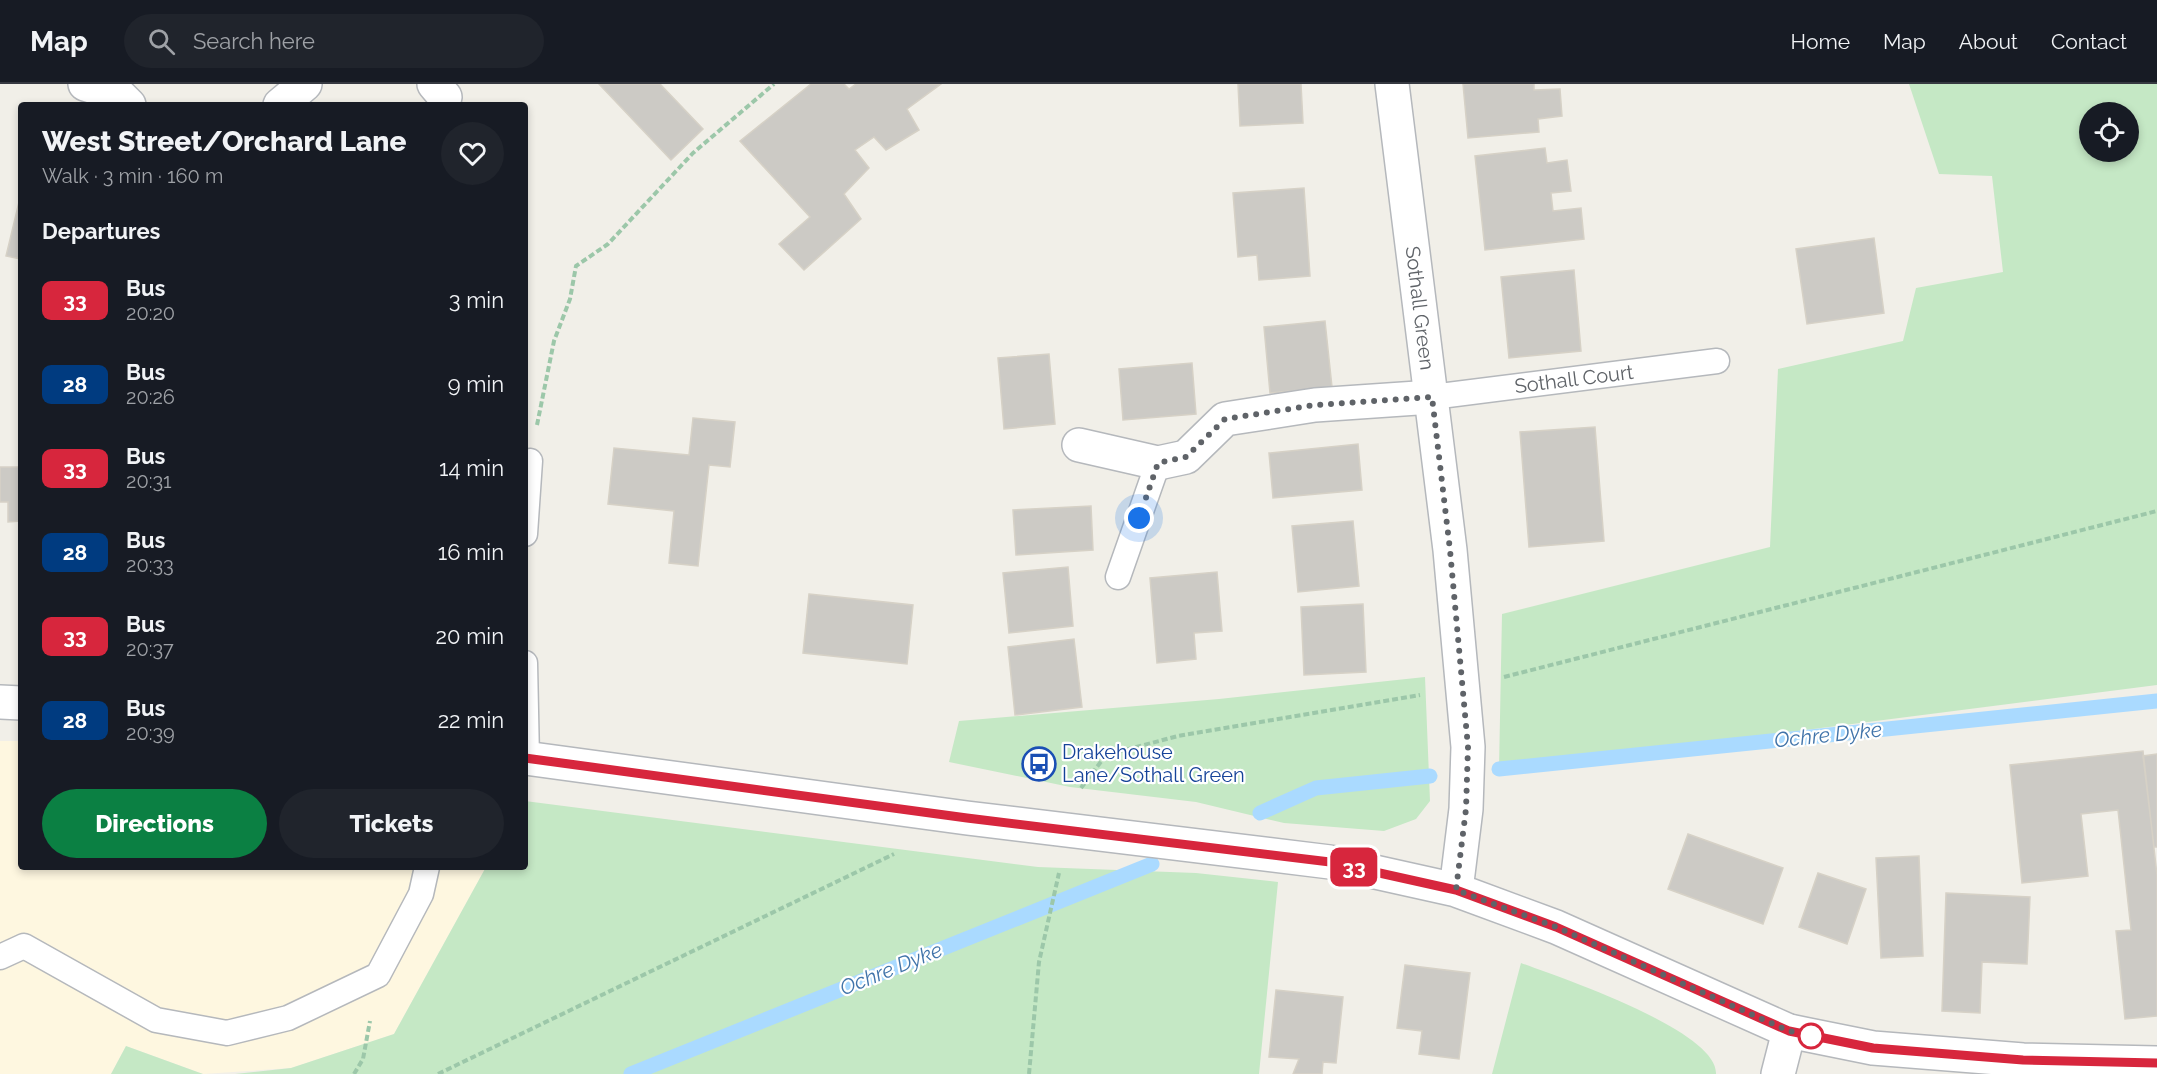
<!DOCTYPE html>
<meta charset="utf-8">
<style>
:root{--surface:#171b24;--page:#20242c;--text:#f1f3f6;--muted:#9ea1a6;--line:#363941;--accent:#0b8043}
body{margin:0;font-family:Raleway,sans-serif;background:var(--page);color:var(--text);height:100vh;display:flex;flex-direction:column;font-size:22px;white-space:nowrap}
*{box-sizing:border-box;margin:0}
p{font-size:20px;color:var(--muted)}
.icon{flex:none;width:33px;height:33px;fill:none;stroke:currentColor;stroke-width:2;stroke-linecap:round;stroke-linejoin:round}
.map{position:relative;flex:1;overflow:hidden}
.sheet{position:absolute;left:18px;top:18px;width:510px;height:768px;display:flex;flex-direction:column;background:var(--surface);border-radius:6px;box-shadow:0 3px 9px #0003}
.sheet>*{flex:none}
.badge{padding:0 12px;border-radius:9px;font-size:21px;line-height:39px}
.controls{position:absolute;left:2079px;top:18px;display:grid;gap:12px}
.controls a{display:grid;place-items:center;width:60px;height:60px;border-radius:50%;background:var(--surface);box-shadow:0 3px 9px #0003;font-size:30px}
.you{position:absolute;width:30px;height:30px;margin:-15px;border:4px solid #fff;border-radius:50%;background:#1a73e8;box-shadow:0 0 0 9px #1a73e833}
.map>.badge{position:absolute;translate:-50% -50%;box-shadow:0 0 0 3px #fff}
h2{padding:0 24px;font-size:22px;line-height:54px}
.round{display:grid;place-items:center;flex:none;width:63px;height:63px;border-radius:32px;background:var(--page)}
.head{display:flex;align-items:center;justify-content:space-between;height:102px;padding:0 24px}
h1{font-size:28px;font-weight:800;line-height:45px}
.primary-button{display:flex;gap:12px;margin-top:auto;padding:12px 24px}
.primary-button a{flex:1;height:69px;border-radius:36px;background:var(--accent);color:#fff;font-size:24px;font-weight:800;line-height:69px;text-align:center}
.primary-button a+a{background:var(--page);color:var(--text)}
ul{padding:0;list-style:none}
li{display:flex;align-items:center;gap:18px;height:84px;padding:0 24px}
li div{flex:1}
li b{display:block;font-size:22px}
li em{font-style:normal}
li .badge{min-width:66px;font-weight:700;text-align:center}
header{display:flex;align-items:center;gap:36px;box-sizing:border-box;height:84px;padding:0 30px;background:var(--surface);border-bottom:2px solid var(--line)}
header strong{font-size:28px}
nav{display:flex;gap:33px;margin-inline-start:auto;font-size:21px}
.search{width:420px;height:54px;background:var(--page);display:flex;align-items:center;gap:15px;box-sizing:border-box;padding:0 21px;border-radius:33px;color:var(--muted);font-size:22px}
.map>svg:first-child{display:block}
.commercial{fill:#fef7e0}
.green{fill:#c5e8c5;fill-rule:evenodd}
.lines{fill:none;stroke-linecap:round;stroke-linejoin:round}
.stream{stroke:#aadaff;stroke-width:15}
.building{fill:#cccac5;stroke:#d6d1c6;stroke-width:1.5}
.service-casing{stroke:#b5b8bc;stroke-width:27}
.minor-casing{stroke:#b5b8bc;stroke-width:36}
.tertiary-casing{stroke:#b5b8bc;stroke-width:36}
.path{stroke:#9cc7a9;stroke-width:4;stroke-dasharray:6 3;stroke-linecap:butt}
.service{stroke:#fff;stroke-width:24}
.minor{stroke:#fff;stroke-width:33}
.tertiary{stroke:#fff;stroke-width:33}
.line-casing{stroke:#fff;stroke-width:14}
.line{stroke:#d7263d;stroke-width:9}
.walk{stroke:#5f6368;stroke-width:6;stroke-dasharray:0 10.8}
.stop-dot{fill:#fff;stroke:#d7263d;stroke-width:3}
.labels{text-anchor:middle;stroke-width:4.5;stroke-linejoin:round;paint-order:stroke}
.street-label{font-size:20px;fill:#5f6368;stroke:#fff}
.transit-label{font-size:20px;fill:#164399;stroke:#fff;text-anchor:start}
.water-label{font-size:21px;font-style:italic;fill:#4174aa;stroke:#fff}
</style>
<header>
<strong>Map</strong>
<div class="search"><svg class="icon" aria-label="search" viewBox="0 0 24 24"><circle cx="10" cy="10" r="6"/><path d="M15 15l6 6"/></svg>Search here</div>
<nav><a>Home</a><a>Map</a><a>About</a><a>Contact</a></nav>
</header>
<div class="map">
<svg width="2157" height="990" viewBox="0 0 2157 990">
<rect width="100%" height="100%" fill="#f1efe8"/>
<path class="commercial" d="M 0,657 L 21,657 L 21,783 L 486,783 L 394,950 L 291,984 L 203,990 L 126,962 L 111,990 L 0,990 Z"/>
<path class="green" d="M 1909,0 L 2157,0 L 2157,601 L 1499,685 L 1502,530 L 1770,463 L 1778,285 L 1903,257 L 1916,204 L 2003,188 L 1992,92 L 1939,90 ZM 2128,28 L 2128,68 L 2090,68 L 2090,28 Z
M 1425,593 L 1430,717 L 1416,735 L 1384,747 L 1284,739 L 1196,718 L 1070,703 L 949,678 L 959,637 L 1219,615 Z
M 525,717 L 1038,783 L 1196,789 L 1278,798 L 1259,990 L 235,990 L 291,984 L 394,950 L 486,783 L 525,783 Z
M 1521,879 C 1558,893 1718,946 1716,990 L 1492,990 Z
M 126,962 L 203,990 L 111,990 Z"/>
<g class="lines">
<path class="stream" d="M 1499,685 L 2157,617
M 1260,729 L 1316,704 L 1430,692
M 631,990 L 1152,780"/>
</g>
<path class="building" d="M 599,0 L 660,0 L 703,45 L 671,76 Z
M 811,0 L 844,0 L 849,5 L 856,0 L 941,0 L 907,25 L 919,46 L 886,66 L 874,53 L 855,66 L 869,84 L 844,110 L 861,135 L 804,186 L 779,160 L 810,133 L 740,57 Z
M 1238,0 L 1301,0 L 1303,39 L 1240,42 Z
M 1463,0 L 1534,0 L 1534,6 L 1560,5 L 1562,32 L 1538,35 L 1539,48 L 1468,54 Z
M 1545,64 L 1547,79 L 1567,76 L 1571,107 L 1551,109 L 1553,127 L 1581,124 L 1584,155 L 1485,166 L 1475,72 Z
M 1304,104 L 1310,192 L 1259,196 L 1257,171 L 1238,173 L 1233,109 Z
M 19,118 L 21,119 L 21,175 L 6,172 Z
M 1874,154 L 1884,229 L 1807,240 L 1796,165 Z
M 1574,186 L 1581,267 L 1509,274 L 1501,193 Z
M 1325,237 L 1332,303 L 1270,309 L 1264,243 Z
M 1049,270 L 1055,340 L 1004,345 L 998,274 Z
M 1192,279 L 1196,330 L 1123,336 L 1119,285 Z
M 693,334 L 735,338 L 730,383 L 709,381 L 698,482 L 669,479 L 674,427 L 608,420 L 614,364 L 689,371 Z
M 1595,343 L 1604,457 L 1529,463 L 1520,348 Z
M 1358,360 L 1362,406 L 1273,414 L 1269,369 Z
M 0,383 L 21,383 L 21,437 L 8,438 L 8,418 L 0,418 Z
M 1091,422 L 1093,466 L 1016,471 L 1013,426 Z
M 1353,437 L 1359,502 L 1298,508 L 1292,442 Z
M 1068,483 L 1073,542 L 1009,549 L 1003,489 Z
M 1217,488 L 1222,547 L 1194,549 L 1196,575 L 1157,579 L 1150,494 Z
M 809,510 L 913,521 L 907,580 L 803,569 Z
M 1363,520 L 1366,588 L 1304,591 L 1301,523 Z
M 1074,555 L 1082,623 L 1015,631 L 1008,563 Z
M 2143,667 L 2157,791 L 2157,932 L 2125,935 L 2116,847 L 2131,846 L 2118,726 L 2081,730 L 2088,792 L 2022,799 L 2010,681 Z
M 2157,670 L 2157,763 L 2154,763 L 2143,672 Z
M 1688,750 L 1783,784 L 1763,840 L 1668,805 Z
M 1919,772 L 1923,872 L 1881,874 L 1876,774 Z
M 1818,789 L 1866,805 L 1847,860 L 1799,843 Z
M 1946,809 L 2030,813 L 2027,880 L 1982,878 L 1980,929 L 1942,927 Z
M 1405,881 L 1470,889 L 1459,975 L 1419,970 L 1422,947 L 1397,944 Z
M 1276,906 L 1343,913 L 1336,979 L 1323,978 L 1322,990 L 1293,990 L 1299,975 L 1269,973 Z"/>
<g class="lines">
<defs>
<path id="service" d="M 1432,313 L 1717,277
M 525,450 L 530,377
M 1118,493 L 1158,379
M 525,579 L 527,675
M 0,873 L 24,862 L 156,936 L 227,949 L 288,934 L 378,891 L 421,810 L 427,783"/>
<path id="minor" d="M 85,0 L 119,11 L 129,21
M 434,0 L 445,13
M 280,21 L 305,0
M 1079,361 L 1158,379 L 1186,373 L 1225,335 L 1315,321 L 1432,313
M 1778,990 L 1789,947"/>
<path id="tertiary" d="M 1392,0 L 1450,466 L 1468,663 L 1466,725 L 1456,806
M 0,618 L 21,619
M 525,674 L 967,734 L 1330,778 L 1456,806 L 1556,843 L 1789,947 L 1873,964 L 2023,976 L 2157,979"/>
</defs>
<use href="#service" class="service-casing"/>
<use href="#minor" class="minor-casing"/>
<use href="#tertiary" class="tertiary-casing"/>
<path class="path" d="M 537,341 L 554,257 L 570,215 L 576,182 L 608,160 L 693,69 L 774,0
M 1504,593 L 2157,427
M 1081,704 L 1106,671 L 1178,652 L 1420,611
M 354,990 L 363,975 L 370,937
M 438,990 L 894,770
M 1029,990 L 1039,878 L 1059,789"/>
<use href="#service" class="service"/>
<use href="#minor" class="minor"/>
<use href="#tertiary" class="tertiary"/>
</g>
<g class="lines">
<defs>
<path id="line" d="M 525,674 L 967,734 L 1330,778 L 1456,806 L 1556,843 L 1789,947 L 1873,964 L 2023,976 L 2157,979"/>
</defs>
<use href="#line" class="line-casing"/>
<use href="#line" class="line"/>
<path class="walk" d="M 1139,434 L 1158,379 L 1186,373 L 1225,335 L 1315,321 L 1432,313 L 1450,466 L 1468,663 L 1466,725 L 1456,806 L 1556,843 L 1789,947 L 1811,952"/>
</g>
<defs>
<symbol id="bus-ring" viewBox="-11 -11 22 22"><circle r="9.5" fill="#fff" stroke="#1a4fb4" stroke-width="1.5"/><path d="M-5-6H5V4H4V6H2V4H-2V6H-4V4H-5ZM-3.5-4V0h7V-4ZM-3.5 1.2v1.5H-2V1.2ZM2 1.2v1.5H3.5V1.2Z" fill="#1a4fb4"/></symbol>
</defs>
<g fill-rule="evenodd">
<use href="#bus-ring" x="1020" y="661" width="38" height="38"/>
</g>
<circle class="stop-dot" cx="1811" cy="952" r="12"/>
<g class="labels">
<g class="street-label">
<text transform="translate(1420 224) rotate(83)" y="7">Sothall Green</text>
<text transform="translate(1574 295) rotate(-7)" y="7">Sothall Court</text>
</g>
<g class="transit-label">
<text x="1062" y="675">Drakehouse<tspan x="1062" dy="23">Lane/Sothall Green</tspan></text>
</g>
<g class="water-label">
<text transform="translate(1828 651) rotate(-6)" y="7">Ochre Dyke</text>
<text transform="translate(891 885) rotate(-22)" y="7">Ochre Dyke</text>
</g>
</g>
</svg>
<div class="controls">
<a><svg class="icon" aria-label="locate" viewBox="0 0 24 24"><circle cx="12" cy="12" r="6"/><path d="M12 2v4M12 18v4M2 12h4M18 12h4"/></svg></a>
</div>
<div class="you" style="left:1139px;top:434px"></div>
<b class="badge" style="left:1354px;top:783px;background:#d7263d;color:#fff">33</b>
<section class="sheet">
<div class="head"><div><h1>West Street/Orchard Lane</h1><p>Walk · 3 min · 160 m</p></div><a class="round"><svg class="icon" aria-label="heart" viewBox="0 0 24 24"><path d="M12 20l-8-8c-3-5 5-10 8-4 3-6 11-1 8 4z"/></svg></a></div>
<h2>Departures</h2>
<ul>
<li><span class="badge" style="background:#d7263d;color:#fff">33</span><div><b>Bus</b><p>20:20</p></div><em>3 min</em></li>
<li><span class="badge" style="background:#003b80;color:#fff">28</span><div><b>Bus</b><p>20:26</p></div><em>9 min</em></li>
<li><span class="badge" style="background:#d7263d;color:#fff">33</span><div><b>Bus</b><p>20:31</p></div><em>14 min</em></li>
<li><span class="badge" style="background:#003b80;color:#fff">28</span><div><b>Bus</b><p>20:33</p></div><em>16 min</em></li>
<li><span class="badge" style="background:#d7263d;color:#fff">33</span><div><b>Bus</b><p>20:37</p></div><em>20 min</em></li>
<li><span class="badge" style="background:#003b80;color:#fff">28</span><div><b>Bus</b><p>20:39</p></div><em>22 min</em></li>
</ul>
<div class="primary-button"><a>Directions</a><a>Tickets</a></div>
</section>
</div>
